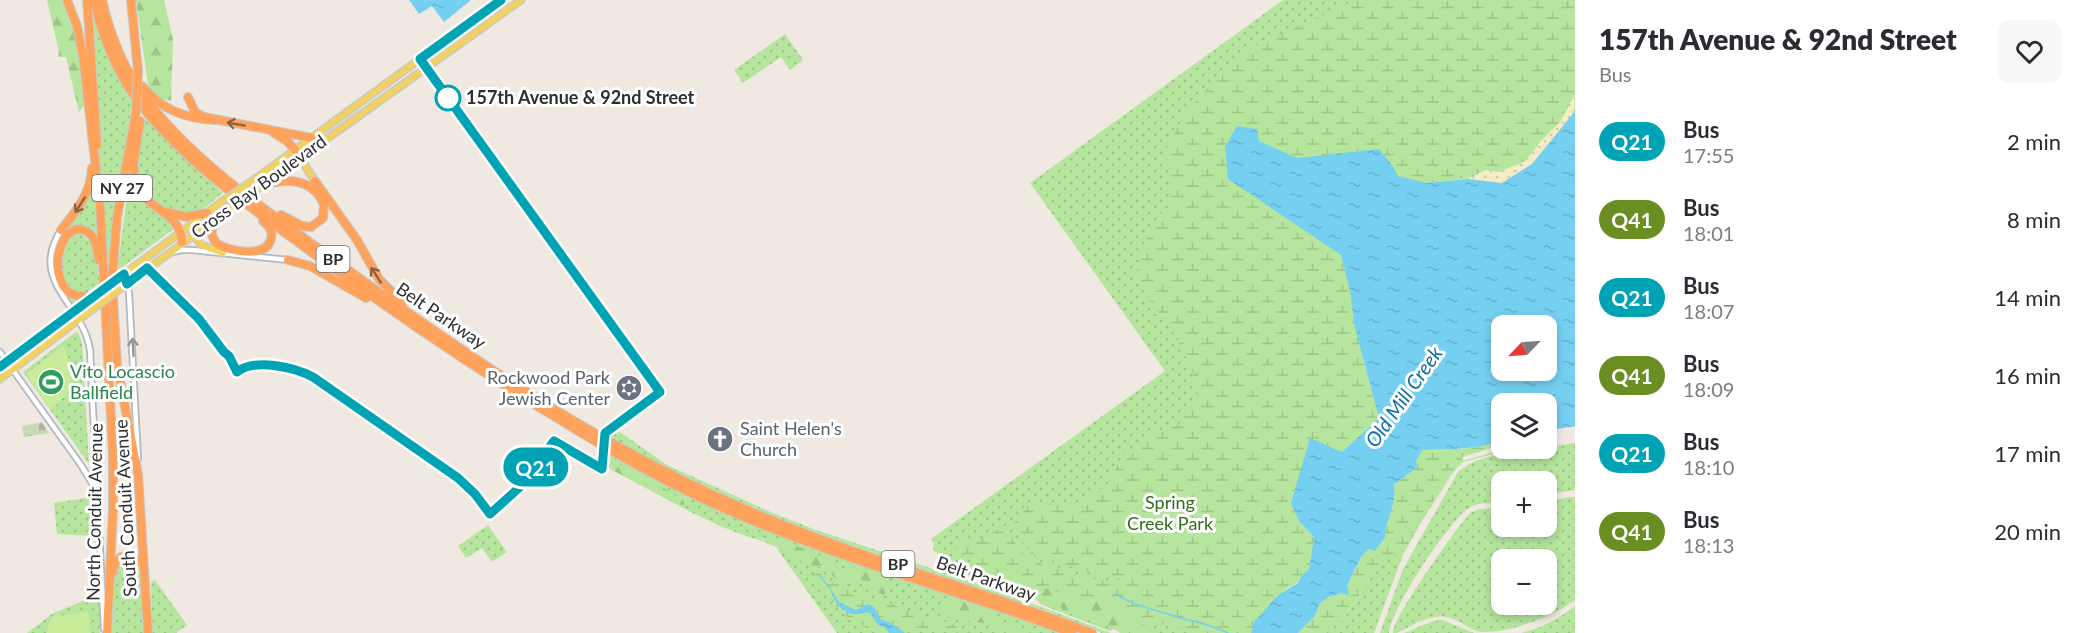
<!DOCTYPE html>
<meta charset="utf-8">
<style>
:root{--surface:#fff;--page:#f7f7f7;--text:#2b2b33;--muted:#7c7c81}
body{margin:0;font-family:Lato,sans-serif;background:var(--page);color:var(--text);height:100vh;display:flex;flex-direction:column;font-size:22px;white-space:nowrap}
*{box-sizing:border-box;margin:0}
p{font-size:20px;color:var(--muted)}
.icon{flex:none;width:33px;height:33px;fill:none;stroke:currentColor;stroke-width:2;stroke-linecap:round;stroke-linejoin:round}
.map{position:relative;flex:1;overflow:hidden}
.drawer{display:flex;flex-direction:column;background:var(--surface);width:510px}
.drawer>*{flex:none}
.badge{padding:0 12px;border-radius:20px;font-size:21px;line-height:39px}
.needle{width:39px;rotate:245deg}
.fabs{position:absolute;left:1491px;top:315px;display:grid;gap:12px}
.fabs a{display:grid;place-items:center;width:66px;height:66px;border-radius:12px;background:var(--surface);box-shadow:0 3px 9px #0003;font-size:30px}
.map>.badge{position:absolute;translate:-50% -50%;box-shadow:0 0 0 3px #fff}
.round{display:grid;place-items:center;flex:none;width:63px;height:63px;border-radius:12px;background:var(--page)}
.summary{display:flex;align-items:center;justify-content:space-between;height:102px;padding:0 24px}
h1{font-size:28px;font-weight:800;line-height:45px}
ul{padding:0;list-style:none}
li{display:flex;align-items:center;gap:18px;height:78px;padding:0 24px}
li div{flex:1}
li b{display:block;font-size:22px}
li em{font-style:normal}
li .badge{min-width:66px;font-weight:700;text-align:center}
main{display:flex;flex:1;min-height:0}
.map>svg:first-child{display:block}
.grass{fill:url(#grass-dots);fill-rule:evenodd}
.forest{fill:url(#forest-firs)}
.wetland{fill:url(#wetland-marsh)}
.sand{fill:url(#sand-dots)}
.cemetery{fill:url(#cemetery-stones)}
.pitch{fill:#c9ec9a}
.water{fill:url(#water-ripples);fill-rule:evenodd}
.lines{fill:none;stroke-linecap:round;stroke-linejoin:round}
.stream{stroke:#75cff0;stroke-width:1.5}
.minor-casing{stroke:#b4b7c1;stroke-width:8}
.major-casing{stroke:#c9c9c9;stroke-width:9}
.highway-casing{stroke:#c9c9c9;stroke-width:10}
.minor{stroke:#fff;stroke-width:4.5}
.major{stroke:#f2d163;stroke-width:6}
.highway{stroke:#ffa35c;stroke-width:8}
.major-bridge-casing{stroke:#c9c9c9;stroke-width:9;stroke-linecap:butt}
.highway-bridge-casing{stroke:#c9c9c9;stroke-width:10;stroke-linecap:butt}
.major-bridge{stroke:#f2d163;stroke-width:6}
.highway-bridge{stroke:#ffa35c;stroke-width:8}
.oneway{stroke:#8c6343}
.oneway2{stroke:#969696}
.line-casing{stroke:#fff;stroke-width:14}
.line{stroke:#00a3b4;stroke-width:9}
.stop-dot{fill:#fff;stroke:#00a3b4;stroke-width:3}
.labels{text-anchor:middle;stroke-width:6;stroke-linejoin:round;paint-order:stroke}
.shield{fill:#fff;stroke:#6d6d6d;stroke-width:1.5}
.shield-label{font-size:16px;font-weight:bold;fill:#2e2e2e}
.stop-label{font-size:18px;font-weight:bold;fill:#2e2e2e;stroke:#fff;text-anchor:start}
.street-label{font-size:18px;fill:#2e2e2e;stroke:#fff}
.leisure-label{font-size:18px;fill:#27864d;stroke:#fff;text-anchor:start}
.worship-label{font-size:18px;fill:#5b616d;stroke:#fff;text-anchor:end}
.park-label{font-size:18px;fill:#2c6e1b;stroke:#fff}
.water-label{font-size:20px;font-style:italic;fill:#0d6fa3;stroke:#fff}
</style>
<main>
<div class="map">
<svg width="1575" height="633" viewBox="0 0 1575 633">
<defs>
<pattern id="grass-dots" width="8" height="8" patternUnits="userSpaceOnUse" patternTransform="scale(1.5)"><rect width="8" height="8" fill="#b6e59e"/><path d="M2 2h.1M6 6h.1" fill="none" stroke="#9dc588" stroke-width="1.8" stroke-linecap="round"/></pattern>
<pattern id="forest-firs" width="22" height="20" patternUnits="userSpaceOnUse" patternTransform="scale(1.5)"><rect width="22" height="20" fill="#b6e59e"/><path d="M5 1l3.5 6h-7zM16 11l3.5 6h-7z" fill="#9dc588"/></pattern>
<pattern id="wetland-marsh" width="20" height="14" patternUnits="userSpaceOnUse" patternTransform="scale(1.5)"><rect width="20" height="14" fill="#b6e59e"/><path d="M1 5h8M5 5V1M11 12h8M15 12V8" fill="none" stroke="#9dc588"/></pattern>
<pattern id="sand-dots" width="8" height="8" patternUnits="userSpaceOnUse" patternTransform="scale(1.5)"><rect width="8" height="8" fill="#f3ecc5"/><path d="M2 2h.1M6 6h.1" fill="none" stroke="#d1cbaa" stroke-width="1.8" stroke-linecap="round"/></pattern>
<pattern id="cemetery-stones" width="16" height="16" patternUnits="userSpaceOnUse" patternTransform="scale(1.5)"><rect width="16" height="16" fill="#c8d9b8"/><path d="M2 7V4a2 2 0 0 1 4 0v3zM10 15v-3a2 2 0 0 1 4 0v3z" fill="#acbb9e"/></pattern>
<pattern id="water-ripples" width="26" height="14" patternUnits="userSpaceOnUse" patternTransform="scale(1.5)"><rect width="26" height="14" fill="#75cff0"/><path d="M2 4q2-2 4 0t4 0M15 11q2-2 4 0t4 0" fill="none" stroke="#66b2ce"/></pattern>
</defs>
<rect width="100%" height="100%" fill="#efe9e1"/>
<path class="grass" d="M 1283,0 L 1575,0 L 1575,111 L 1501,183 L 1467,179 L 1427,183 L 1251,633 L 1123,633 L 1117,628 L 1109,631 L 1040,604 L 1034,597 L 1035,600 L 1018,594 L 1011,589 L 1009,591 L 969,577 L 966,574 L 968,571 L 964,567 L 993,579 L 962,563 L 947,563 L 943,557 L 933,550 L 934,544 L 931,539 L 1165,371 L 1030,183 Z
M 93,11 L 103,44 L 114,71 L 132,102 L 109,261 L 106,260 L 90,12 Z
M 785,34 L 803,60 L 790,70 L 781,57 L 743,83 L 734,70 Z
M 143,117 L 223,193 C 213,200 204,211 192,214 C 169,219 142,199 138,178 C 135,165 142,131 143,117 Z
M 130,173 L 132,173 L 141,199 L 147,205 L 161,214 L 175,228 L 117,271 Z
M 92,186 L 96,196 L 98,241 L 75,226 C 55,235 61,264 60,283 L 81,298 L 72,304 C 31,249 70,235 92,186 Z
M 76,233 C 97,237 97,265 100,283 L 86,293 C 53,291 53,245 76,233 Z
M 77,331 L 82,342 L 89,464 L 23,372 Z
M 617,430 L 667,465 L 773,513 L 816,530 L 993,589 L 1111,633 L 1102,633 L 1050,612 L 817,534 L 769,515 L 710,491 L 611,439 L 613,434 Z
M 1575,443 L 1575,490 L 1547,494 L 1546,482 L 1502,482 L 1501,503 C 1489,503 1476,502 1466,510 C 1445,528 1392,607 1389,633 L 1380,633 L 1403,569 L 1458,472 C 1475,456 1523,448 1546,448 L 1547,447 Z
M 1504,449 L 1513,449 L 1463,462 L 1453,473 L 1423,519 L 1403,555 L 1374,633 L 1329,633 L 1336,623 L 1344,618 L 1377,568 L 1384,560 L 1403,548 L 1436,495 L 1463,461 Z
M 610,454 L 759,528 L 1064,633 L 837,633 L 778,550 L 782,538 L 777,540 L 764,538 L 762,541 C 709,526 657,493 609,468 Z
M 91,497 L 93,536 L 57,534 L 54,503 Z
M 1570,497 L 1575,497 L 1575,600 C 1552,617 1510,633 1480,632 C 1469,629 1461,621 1450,618 C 1432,612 1413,625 1397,633 L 1393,633 C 1392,618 1456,529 1470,513 L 1479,509 L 1501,508 L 1502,526 L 1546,526 L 1547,502 ZM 1502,560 L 1546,560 L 1546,604 L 1502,604 Z
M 488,525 L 507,552 L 492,562 L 482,548 L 466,558 L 458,546 Z
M 130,558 L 139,565 L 143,633 L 109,633 L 114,570 L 120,561 Z
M 155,580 L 187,625 L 176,633 L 152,633 L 151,582 Z
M 99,594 L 100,633 L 27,633 L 52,614 Z
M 1575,606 L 1575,633 L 1521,633 C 1544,627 1556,620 1575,606 Z
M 1442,620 L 1474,633 L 1404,633 L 1433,621 Z"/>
<path class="forest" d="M 47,0 L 62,0 L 78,43 L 86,103 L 79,112 L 66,57 L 58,57 L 59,52 Z
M 136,0 L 164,0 L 173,40 L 171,101 L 159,98 L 148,85 Z
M 610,454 L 620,464 L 639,472 L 684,501 L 684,505 L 677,504 L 612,470 L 609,465 Z
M 767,537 L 777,540 L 780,537 L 785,538 L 798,547 L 810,550 L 843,570 L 856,566 L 862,567 L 882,575 L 884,581 L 889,584 L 884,595 L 858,582 L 844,583 L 834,577 L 826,568 L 808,565 L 794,558 L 785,551 L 762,541 Z
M 968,564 L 1083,600 C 1087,599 1093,596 1097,596 C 1114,597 1124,616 1138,623 C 1148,627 1151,624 1159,633 L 1120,633 L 1108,625 L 1098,624 L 1062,610 L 1061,606 L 1057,608 L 1041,602 L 1025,590 Z
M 954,600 L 979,607 L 997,615 L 1006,624 L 1025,632 L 1040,633 L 1007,633 L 990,624 L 950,619 L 937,612 L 940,605 L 948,604 Z"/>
<path class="wetland" d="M 1356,0 L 1575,0 L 1575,94 L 1560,122 L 1540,142 L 1526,161 L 1499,172 L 1486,170 L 1467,179 L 1466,175 L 1427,183 L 1398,176 L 1392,165 L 1379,149 L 1297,158 L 1259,141 L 1256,129 L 1237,126 L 1225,147 L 1228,179 L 1341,255 L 1351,295 L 1354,324 L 1379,418 L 1342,452 L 1310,438 L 1299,521 L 1314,537 L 1309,569 L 1301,576 L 1299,582 L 1286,589 L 1273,600 L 1251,629 L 1251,633 L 1190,633 L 1190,630 L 1177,627 L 1172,622 L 1165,625 L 1159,622 L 1153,626 C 1149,625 1143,625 1139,623 C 1124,617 1114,597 1097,597 C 1093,596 1087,599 1083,600 L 968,564 L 972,562 L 971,558 L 956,553 L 950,548 L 959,549 L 962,541 L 981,539 L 1006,525 C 1011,536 1016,547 1026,556 C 1037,567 1101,580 1119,584 L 1119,578 L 1089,572 L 1031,554 L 1021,541 L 1013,524 L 1028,506 L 1046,503 L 1079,504 L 1107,485 L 1124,453 L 1155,434 L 1183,422 L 1198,395 L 1192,370 L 1174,333 L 1151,302 L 1135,277 L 1142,247 L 1172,194 L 1165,151 L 1185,114 L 1206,90 L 1255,46 Z
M 1501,441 L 1501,445 L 1462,457 L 1463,461 C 1438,487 1424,521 1402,549 C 1394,559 1386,558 1377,568 L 1341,622 L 1336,623 L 1329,633 L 1298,633 L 1315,616 L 1320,603 L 1329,597 L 1341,593 L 1347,587 L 1361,557 L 1369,549 L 1375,550 C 1378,546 1382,542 1384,538 C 1387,535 1385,529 1387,524 C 1391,512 1396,498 1394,485 L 1417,467 L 1416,462 L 1422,450 C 1448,449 1476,450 1501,441 Z
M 819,573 L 833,583 L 863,596 L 887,602 L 926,619 L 949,622 L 964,632 L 971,633 L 918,631 L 905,633 L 891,623 L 880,619 L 874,607 L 868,604 L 856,610 C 844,606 837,603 833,591 C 838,609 848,619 867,612 L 871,613 L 878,625 L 884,627 L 889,633 L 880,633 L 880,630 L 876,628 L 870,632 L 867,628 L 856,624 L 840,611 L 820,587 L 806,575 Z"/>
<path class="sand" d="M 1575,94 L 1574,114 L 1532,164 L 1501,183 L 1467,179 L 1486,170 L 1499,172 L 1526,161 L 1540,142 L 1560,122 Z"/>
<path class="cemetery" d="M 42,422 L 49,433 L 24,437 L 22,426 Z"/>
<path class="pitch" d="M 63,346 C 70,358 75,378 67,392 C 64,398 56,405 51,410 L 26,374 Z
M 87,612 L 89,614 L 90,633 L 46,633 L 52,617 Z"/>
<path class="water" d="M 409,0 L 471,0 L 444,22 L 432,6 L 419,14 Z
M 1575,111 L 1575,426 L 1547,431 L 1546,404 L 1502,404 L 1501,441 C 1476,450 1448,449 1422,450 L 1416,462 L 1417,467 L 1394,485 C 1396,498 1391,512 1387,524 C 1385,529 1387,535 1384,539 C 1381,543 1378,546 1375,551 L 1369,549 L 1361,557 L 1347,586 L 1349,592 L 1348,595 L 1341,593 L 1329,597 L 1320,603 L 1315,616 L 1298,633 L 1251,633 L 1255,620 C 1263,614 1267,607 1274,599 C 1282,591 1291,588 1299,582 L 1301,576 L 1309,569 L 1314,537 L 1299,521 L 1291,503 L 1310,438 L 1342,452 L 1379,418 L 1354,324 L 1351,295 L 1341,255 L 1228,179 L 1225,147 L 1237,126 L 1257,129 L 1259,141 L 1297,158 L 1379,149 L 1392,165 L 1398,176 L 1427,183 L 1467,179 L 1502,183 L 1532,164 ZM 1502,326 L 1546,326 L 1546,370 L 1502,370 Z
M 830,588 L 839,602 L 856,610 L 868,604 L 874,607 L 880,619 L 891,623 L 905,633 L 889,633 L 884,627 L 878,625 L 871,614 L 867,612 C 847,619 835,607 830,588 Z"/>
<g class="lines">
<path class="stream" d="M 819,575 L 830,588
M 1115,594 L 1132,603 L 1187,620 C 1195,620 1219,629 1228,633"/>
<defs>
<path id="minor" d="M 61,230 C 28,282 83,303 90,350 L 104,629
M 172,252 L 182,250 L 192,250 L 288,260
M 124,274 L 129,293 L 138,459
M 0,352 L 81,465 L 96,490"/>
<path id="major" d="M 295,150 L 315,181
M 255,179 L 501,0
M 265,183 L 521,0
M 191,231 L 201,245 L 223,253
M 119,278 L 220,203
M 120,289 L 219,217
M 0,367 L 93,297
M 0,379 L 97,306"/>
<path id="highway" d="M 67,0 L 77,26 L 83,56 L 100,204 L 113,456 L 113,510 L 107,633
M 87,0 L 97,145
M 94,0 C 102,37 117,73 140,104 C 189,167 259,213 322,260 C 398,316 476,369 557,418 C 615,454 674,487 737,514 C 846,561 961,591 1072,633
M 102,0 C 110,35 124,70 146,99 C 195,163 266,210 330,257 C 459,350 591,442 738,506 C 853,557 975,588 1092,633
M 131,0 L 138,71
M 142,86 C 162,110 184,118 214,120
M 188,97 L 195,112 L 204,117 L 312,138
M 136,112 L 117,217 L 112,280 L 117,365 L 138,474 L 148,633
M 140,121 C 138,140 130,164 136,182 C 144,211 180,209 182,242
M 274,133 L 287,141 L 295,150
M 315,181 L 357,240 L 379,279 L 403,303
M 263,185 C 286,178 314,178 324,205 L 323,218 L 311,227 L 302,226 L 281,215
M 168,212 L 186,217 L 207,213
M 224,213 C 215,223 206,231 217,244 C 230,251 266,259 271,239 C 273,231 269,226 263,221
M 61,230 C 76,211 91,194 92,168
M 288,260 L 310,266 L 366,298
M 93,297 C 85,297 77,297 70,293 C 51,280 55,235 77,229 C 96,230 96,246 99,260
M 112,573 C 117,552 128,552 143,564"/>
</defs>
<use href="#minor" class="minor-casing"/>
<use href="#major" class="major-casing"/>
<use href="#highway" class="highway-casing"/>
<use href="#minor" class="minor"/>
<use href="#major" class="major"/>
<use href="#highway" class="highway"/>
<defs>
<path id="major-bridge" d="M 220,203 L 255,179
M 227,210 L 262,186
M 96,294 L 119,278
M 97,306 L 120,289"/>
<path id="highway-bridge" d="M 136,112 L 138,71"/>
</defs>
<use href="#major-bridge" class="major-bridge-casing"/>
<use href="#highway-bridge" class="highway-bridge-casing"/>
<use href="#major-bridge" class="major-bridge"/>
<use href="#highway-bridge" class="highway-bridge"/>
</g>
<defs><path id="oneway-shaft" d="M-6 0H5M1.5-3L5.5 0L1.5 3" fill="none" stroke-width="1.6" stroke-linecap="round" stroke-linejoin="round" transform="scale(1.5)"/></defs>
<g class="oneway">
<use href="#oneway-shaft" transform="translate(236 124) rotate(-170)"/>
<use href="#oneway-shaft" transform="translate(80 205) rotate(123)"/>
<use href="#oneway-shaft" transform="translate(376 275) rotate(-123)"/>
</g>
<use class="oneway2" href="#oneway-shaft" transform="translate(133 347) rotate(-93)"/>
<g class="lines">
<defs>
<path id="line" d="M 0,367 L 124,274 L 127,284 L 147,268 L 199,319 L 224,352 L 229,356 L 237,372 C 254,358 294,367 313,377 L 458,478 L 475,494 L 490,514 L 520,487 L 554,441 L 602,469 L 605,433 L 660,392 L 420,59 L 501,0"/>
</defs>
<use href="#line" class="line-casing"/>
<use href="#line" class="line"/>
</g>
<defs>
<symbol id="stadium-disc" viewBox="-11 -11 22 22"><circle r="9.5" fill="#2e9e5b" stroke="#fff"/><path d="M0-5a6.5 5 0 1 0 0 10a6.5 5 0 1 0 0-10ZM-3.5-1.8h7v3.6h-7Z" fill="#fff"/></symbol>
<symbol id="synagogue-disc" viewBox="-11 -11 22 22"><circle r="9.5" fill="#6b7280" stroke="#fff"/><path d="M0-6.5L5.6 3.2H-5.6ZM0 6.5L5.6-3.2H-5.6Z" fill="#fff"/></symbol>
<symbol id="church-disc" viewBox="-11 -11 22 22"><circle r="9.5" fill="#6b7280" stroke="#fff"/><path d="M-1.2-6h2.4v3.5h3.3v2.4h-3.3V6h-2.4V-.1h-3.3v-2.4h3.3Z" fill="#fff"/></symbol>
</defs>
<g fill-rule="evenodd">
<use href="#stadium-disc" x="36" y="367" width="30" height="30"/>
<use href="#synagogue-disc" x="614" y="373" width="30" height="30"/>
<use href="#church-disc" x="705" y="424" width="30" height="30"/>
</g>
<circle class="stop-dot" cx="448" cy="98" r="12"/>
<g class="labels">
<g class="shield">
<rect x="92" y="175" width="60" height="26" rx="4.5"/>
<rect x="316.5" y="246" width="33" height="26" rx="4.5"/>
<rect x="881.5" y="551" width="33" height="26" rx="4.5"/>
</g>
<g class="shield-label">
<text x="122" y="194">NY 27</text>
<text x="333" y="265">BP</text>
<text x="898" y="570">BP</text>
</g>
<g class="stop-label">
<text x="466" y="104">157th Avenue &amp; 92nd Street</text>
</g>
<g class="street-label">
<text transform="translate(259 187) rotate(-36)" y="6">Cross Bay Boulevard</text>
<text transform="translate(441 316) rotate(34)" y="6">Belt Parkway</text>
<text transform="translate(126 508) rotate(-93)" y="6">South Conduit Avenue</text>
<text transform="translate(95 512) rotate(-89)" y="6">North Conduit Avenue</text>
<text transform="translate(986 579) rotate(19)" y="6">Belt Parkway</text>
</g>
<g class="leisure-label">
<text x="70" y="378">Vito Locascio<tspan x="70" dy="21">Ballfield</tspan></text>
</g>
<g class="worship-label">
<text x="610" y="384">Rockwood Park<tspan x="610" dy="21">Jewish Center</tspan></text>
<text x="740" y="435" text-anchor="start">Saint Helen's<tspan x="740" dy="21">Church</tspan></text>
</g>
<g class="park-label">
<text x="1170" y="509">Spring<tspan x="1170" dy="21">Creek Park</tspan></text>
</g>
<g class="water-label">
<text transform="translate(1404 397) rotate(-55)" y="7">Old Mill Creek</text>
</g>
</g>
</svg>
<div class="fabs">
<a><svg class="needle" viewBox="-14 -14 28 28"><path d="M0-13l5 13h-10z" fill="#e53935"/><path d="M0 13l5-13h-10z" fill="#7c7c81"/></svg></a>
<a><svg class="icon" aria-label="layers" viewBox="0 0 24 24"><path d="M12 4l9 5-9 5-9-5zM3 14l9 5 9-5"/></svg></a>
<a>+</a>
<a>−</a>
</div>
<b class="badge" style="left:536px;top:467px;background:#00a3b4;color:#fff">Q21</b>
</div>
<section class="drawer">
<div class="summary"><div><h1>157th Avenue &amp; 92nd Street</h1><p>Bus</p></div><a class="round"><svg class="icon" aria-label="heart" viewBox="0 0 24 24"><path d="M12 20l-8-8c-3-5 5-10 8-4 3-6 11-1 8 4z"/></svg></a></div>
<ul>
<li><span class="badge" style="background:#00a3b4;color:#fff">Q21</span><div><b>Bus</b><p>17:55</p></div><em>2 min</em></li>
<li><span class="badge" style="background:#6b8e23;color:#fff">Q41</span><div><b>Bus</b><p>18:01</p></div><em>8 min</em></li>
<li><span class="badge" style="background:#00a3b4;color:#fff">Q21</span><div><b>Bus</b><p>18:07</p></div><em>14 min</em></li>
<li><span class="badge" style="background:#6b8e23;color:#fff">Q41</span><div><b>Bus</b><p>18:09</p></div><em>16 min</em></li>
<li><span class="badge" style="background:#00a3b4;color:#fff">Q21</span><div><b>Bus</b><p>18:10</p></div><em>17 min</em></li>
<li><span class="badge" style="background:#6b8e23;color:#fff">Q41</span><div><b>Bus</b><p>18:13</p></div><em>20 min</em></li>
</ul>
</section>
</main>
